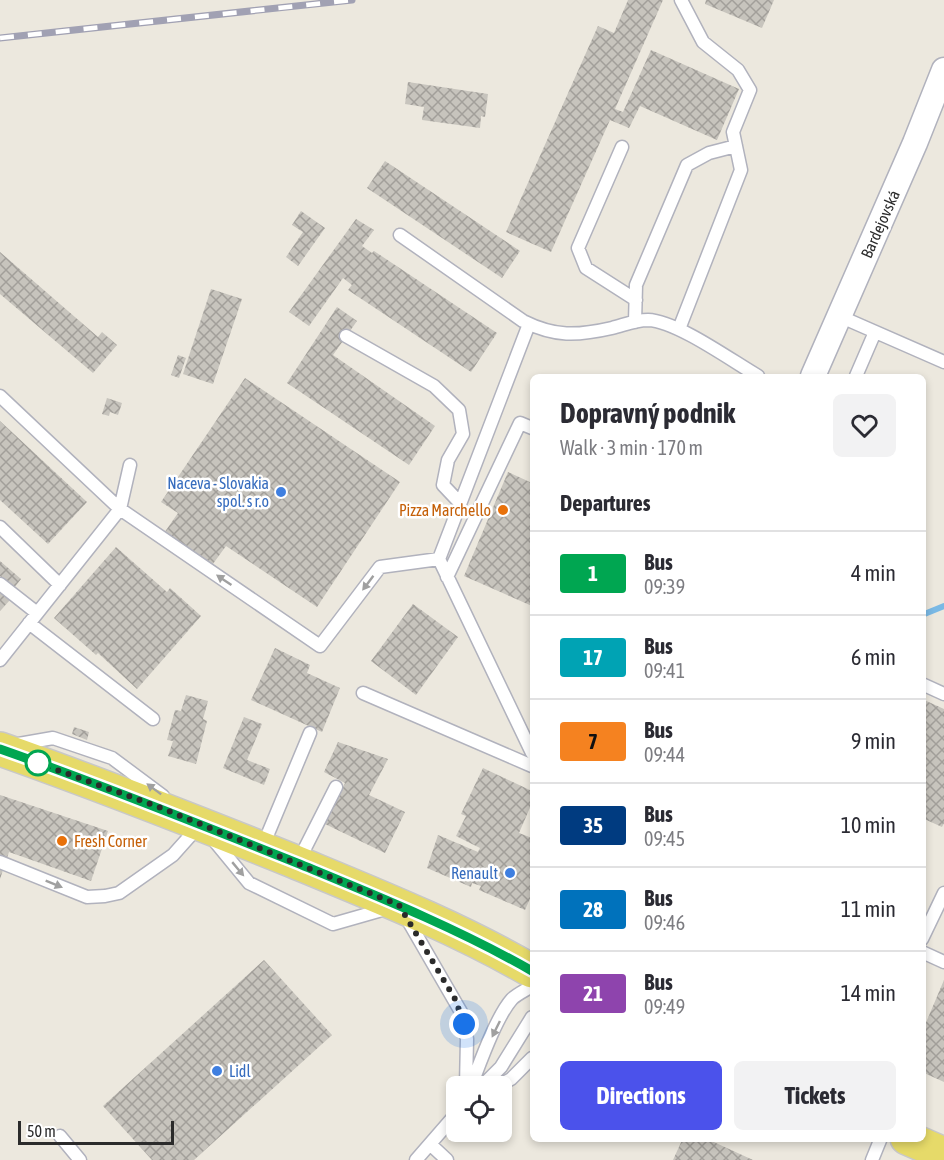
<!DOCTYPE html>
<meta charset="utf-8">
<style>
:root{--surface:#fff;--page:#f2f2f3;--text:#2b2b33;--muted:#7c7c81;--line:#e1e1e2;--accent:#4b52eb}
body{margin:0;font-family:"Asap Condensed",sans-serif;background:var(--page);color:var(--text);height:100vh;display:flex;flex-direction:column;font-size:22px;white-space:nowrap}
*{box-sizing:border-box;margin:0}
p{font-size:20px;color:var(--muted)}
.icon{flex:none;width:33px;height:33px;fill:none;stroke:currentColor;stroke-width:2;stroke-linecap:round;stroke-linejoin:round}
.map{position:relative;flex:1;overflow:hidden}
.details{position:absolute;left:530px;top:374px;width:396px;height:768px;display:flex;flex-direction:column;background:var(--surface);border-radius:9px;box-shadow:0 3px 9px #0003}
.details>*{flex:none}
.badge{padding:0 12px;border-radius:4px;font-size:21px;line-height:39px}
.controls{position:absolute;left:446px;top:1076px;display:grid;gap:12px}
.controls a{display:grid;place-items:center;width:66px;height:66px;border-radius:9px;background:var(--surface);box-shadow:0 3px 9px #0003;font-size:30px}
.scale{position:absolute;left:18px;bottom:15px;width:156px;box-sizing:border-box;padding-left:6px;border:3px solid #2b2b2b;border-top:0;font-size:16px;line-height:21px;white-space:nowrap;color:#2b2b2b;-webkit-text-stroke:4px #fff;paint-order:stroke}
.you{position:absolute;width:30px;height:30px;margin:-15px;border:4px solid #fff;border-radius:50%;background:#1a73e8;box-shadow:0 0 0 9px #1a73e833}
.map>.badge{position:absolute;translate:-50% -50%;box-shadow:0 0 0 3px #fff}
h2{padding:0 30px;font-size:22px;line-height:54px}
.round{display:grid;place-items:center;flex:none;width:63px;height:63px;border-radius:9px;background:var(--page)}
.overview{display:flex;align-items:center;justify-content:space-between;height:102px;padding:0 30px}
h1{font-size:28px;font-weight:700;line-height:45px}
.action{display:flex;gap:12px;margin-top:auto;padding:12px 30px}
.action a{flex:1;height:69px;border-radius:9px;background:var(--accent);color:#fff;font-size:24px;font-weight:700;line-height:69px;text-align:center}
.action a+a{background:var(--page);color:var(--text)}
ul{padding:0;list-style:none}
li{display:flex;align-items:center;gap:18px;height:84px;padding:0 30px;border-top:2px solid var(--line)}
li div{flex:1}
li b{display:block;font-size:22px}
li em{font-style:normal}
li .badge{min-width:66px;font-weight:700;text-align:center}
.map>svg:first-child{display:block}
.lines{fill:none;stroke-linecap:round;stroke-linejoin:round}
.stream{stroke:#7ab9e5;stroke-width:6}
.building{fill:url(#building-cross-hatch)}
.service-casing{stroke:#b1b2bd;stroke-width:15}
.minor-casing{stroke:#b1b2bd;stroke-width:27}
.primary-casing{stroke:#c8c8c8;stroke-width:36}
.service{stroke:#fff;stroke-width:12}
.minor{stroke:#fff;stroke-width:24}
.primary{stroke:#e6da69;stroke-width:33}
.rail-casing{stroke:#a1a1b3;stroke-width:7}
.rail{stroke:#fff;stroke-width:4.5;stroke-dasharray:14;stroke-linecap:butt}
.oneway{fill:#a0a0a0}
.line-casing{stroke:#fff;stroke-width:14}
.line{stroke:#00a651;stroke-width:9}
.walk{stroke:#2b2b2b;stroke-width:6;stroke-dasharray:0 10.8}
.shop-dot{fill:#3f7fe0;stroke:#fff;stroke-width:2}
.food-dot{fill:#e8710a;stroke:#fff;stroke-width:2}
.stop-dot{fill:#fff;stroke:#00a651;stroke-width:3}
.labels{text-anchor:middle;stroke-width:5;stroke-linejoin:round;paint-order:stroke}
.street-label{font-size:16px;fill:#2b2b2b;stroke:#fff}
.shop-label{font-size:16px;fill:#366cbe;stroke:#fff;text-anchor:end}
.food-label{font-size:16px;fill:#c56008;stroke:#fff;text-anchor:end}
</style>
<div class="map">
<svg width="944" height="1160" viewBox="0 0 944 1160">
<defs>
<pattern id="building-cross-hatch" width="8" height="8" patternUnits="userSpaceOnUse" patternTransform="scale(1.5)"><rect width="8" height="8" fill="#c7c4bd"/><path d="M0 0l8 8M0 8l8-8" fill="none" stroke="#a29f9a"/></pattern>
</defs>
<rect width="100%" height="100%" fill="#ece8de"/>
<g class="lines">
<path class="stream" d="M 922,615 L 944,606"/>
</g>
<path class="building" d="M 628,0 L 663,0 L 615,109 L 623,112 L 651,50 L 739,89 L 717,140 L 640,106 L 629,128 L 610,120 L 551,252 L 506,232 L 598,26 L 614,33 Z
M 706,0 L 774,0 L 762,28 L 705,4 Z
M 408,82 L 488,94 L 485,117 L 481,116 L 480,128 L 422,120 L 424,107 L 405,104 Z
M 385,161 L 520,251 L 502,278 L 367,188 Z
M 301,211 L 325,228 L 298,266 L 286,257 L 303,232 L 292,225 Z
M 356,219 L 374,230 L 362,246 L 372,253 L 374,251 L 497,333 L 471,372 L 348,290 L 352,285 L 343,278 L 309,326 L 289,312 Z
M 0,252 L 98,337 L 102,332 L 117,345 L 93,373 L 0,294 Z
M 211,289 L 242,299 L 213,384 L 183,374 Z
M 337,307 L 357,321 L 333,355 L 435,426 L 409,465 L 287,383 Z
M 178,355 L 186,358 L 179,378 L 171,375 Z
M 245,378 L 400,482 L 317,607 L 226,546 L 210,568 L 162,536 L 178,513 L 161,502 Z
M 107,398 L 122,403 L 118,415 L 110,412 L 109,416 L 102,414 Z
M 0,421 L 87,502 L 48,544 L 0,500 Z
M 508,472 L 532,483 L 532,606 L 464,576 Z
M 116,547 L 167,592 L 170,588 L 201,616 L 137,689 L 98,653 L 96,655 L 54,618 Z
M 0,561 L 21,579 L 14,588 L 0,576 Z
M 0,591 L 10,600 L 0,611 Z
M 413,604 L 458,637 L 416,695 L 371,661 Z
M 275,648 L 310,665 L 307,673 L 340,688 L 322,732 L 251,700 Z
M 186,695 L 208,701 L 203,719 L 207,721 L 196,764 L 168,756 L 173,741 L 167,740 L 175,710 L 181,711 Z
M 922,699 L 944,709 L 944,823 L 942,827 L 922,818 Z
M 244,717 L 262,724 L 247,760 L 270,769 L 264,785 L 223,768 Z
M 74,727 L 89,732 L 87,740 L 72,734 Z
M 338,742 L 388,759 L 369,795 L 405,812 L 385,853 L 325,824 L 345,783 L 324,772 Z
M 483,768 L 532,791 L 532,803 L 519,833 L 532,838 L 532,894 L 525,910 L 479,890 L 481,886 L 472,883 L 471,887 L 427,868 L 438,835 L 478,852 L 480,848 L 456,836 L 466,816 L 461,814 Z
M 0,795 L 108,831 L 91,881 L 9,852 L 0,879 Z
M 264,960 L 332,1035 L 194,1160 L 152,1160 L 103,1106 Z
M 944,980 L 944,1082 L 922,1072 L 922,1032 Z
M 683,1138 L 705,1138 L 753,1160 L 673,1160 Z"/>
<g class="lines">
<defs>
<path id="service" d="M 622,147 L 578,248 L 586,268 L 636,300
M 400,235 L 523,321 C 555,337 577,336 612,328 C 624,325 635,320 648,320 C 677,321 732,361 758,376
M 839,316 L 944,362
M 635,322 L 636,285 L 687,165 L 709,153 L 736,146
M 529,324 L 439,559 L 532,753
M 679,329 L 741,170 L 733,132 L 750,90 L 738,70 L 703,42 L 681,0
M 346,336 L 434,386 L 459,410 L 463,434 L 448,460 L 443,485 L 460,503
M 856,376 L 875,332
M 0,396 L 120,509 L 320,646 L 380,567 L 439,559
M 0,527 L 60,585
M 447,577 L 520,423 L 532,428
M 0,584 L 37,613
M 29,623 L 153,719
M 0,660 L 120,509 L 130,465
M 922,684 L 944,694
M 363,693 L 532,766
M 13,745 L 53,738 L 112,758 L 163,796
M 212,838 L 249,883 L 333,924 L 389,908
M 262,848 L 310,733
M 0,862 L 87,897 L 105,896 L 119,893 L 173,855 L 198,827
M 298,862 L 336,787
M 406,917 L 461,1012 L 467,1039 L 466,1086
M 922,939 L 944,893
M 922,952 L 944,962
M 471,1086 C 480,1063 496,1017 512,999 C 517,994 526,990 532,986
M 482,1086 L 501,1067 L 532,1017
M 498,1086 L 511,1079 L 532,1058
M 60,1136 L 80,1160
M 431,1145 L 447,1160
M 416,1160 L 456,1114
M 872,1160 L 881,1138"/>
<path id="minor" d="M 813,376 L 915,143 L 944,70"/>
<path id="primary" d="M 0,749 C 99,784 196,822 293,861 C 375,895 456,927 532,971
M 907,1138 L 944,1154"/>
</defs>
<use href="#service" class="service-casing"/>
<use href="#minor" class="minor-casing"/>
<use href="#primary" class="primary-casing"/>
<use href="#service" class="service"/>
<use href="#minor" class="minor"/>
<use href="#primary" class="primary"/>
<defs>
<path id="rail" d="M 0,38 L 352,0"/>
</defs>
<use href="#rail" class="rail-casing"/>
<use href="#rail" class="rail"/>
</g>
<defs><path id="oneway-solid" d="M-6-.8H1V-3.2L6.5 0L1 3.2V.8H-6Z" transform="scale(1.5)"/></defs>
<g class="oneway">
<use href="#oneway-solid" transform="translate(224 580) rotate(-146)"/>
<use href="#oneway-solid" transform="translate(368 583) rotate(127)"/>
<use href="#oneway-solid" transform="translate(154 789) rotate(-143)"/>
<use href="#oneway-solid" transform="translate(238 869) rotate(50)"/>
<use href="#oneway-solid" transform="translate(54 884) rotate(22)"/>
<use href="#oneway-solid" transform="translate(496 1029) rotate(116)"/>
</g>
<g class="lines">
<defs>
<path id="line" d="M 0,749 C 100,784 199,824 297,863 C 377,896 457,928 532,971"/>
</defs>
<use href="#line" class="line-casing"/>
<use href="#line" class="line"/>
<path class="walk" d="M 38,763 L 156,806 L 399,905 L 455,999 L 464,1024"/>
</g>
<g class="shop-dot">
<circle cx="281" cy="492" r="6"/>
<circle cx="510" cy="873" r="6"/>
<circle cx="217" cy="1071" r="6"/>
</g>
<g class="food-dot">
<circle cx="503" cy="510" r="6"/>
<circle cx="62" cy="841" r="6"/>
</g>
<circle class="stop-dot" cx="38" cy="763" r="12"/>
<g class="labels">
<g class="street-label">
<text transform="translate(880 224) rotate(-66)" y="6">Bardejovská</text>
</g>
<g class="shop-label">
<text x="269" y="489">Naceva - Slovakia<tspan x="269" dy="18">spol. s r.o</tspan></text>
<text x="498" y="879">Renault</text>
<text x="229" y="1077" text-anchor="start">Lidl</text>
</g>
<g class="food-label">
<text x="491" y="516">Pizza Marchello</text>
<text x="74" y="847" text-anchor="start">Fresh Corner</text>
</g>
</g>
</svg>
<div class="controls">
<a><svg class="icon" aria-label="locate" viewBox="0 0 24 24"><circle cx="12" cy="12" r="6"/><path d="M12 2v4M12 18v4M2 12h4M18 12h4"/></svg></a>
</div>
<div class="scale">50 m</div>
<div class="you" style="left:464px;top:1024px"></div>
<section class="details">
<div class="overview"><div><h1>Dopravný podnik</h1><p>Walk · 3 min · 170 m</p></div><a class="round"><svg class="icon" aria-label="heart" viewBox="0 0 24 24"><path d="M12 20l-8-8c-3-5 5-10 8-4 3-6 11-1 8 4z"/></svg></a></div>
<h2>Departures</h2>
<ul>
<li><span class="badge" style="background:#00a651;color:#fff">1</span><div><b>Bus</b><p>09:39</p></div><em>4 min</em></li>
<li><span class="badge" style="background:#00a3b4;color:#fff">17</span><div><b>Bus</b><p>09:41</p></div><em>6 min</em></li>
<li><span class="badge" style="background:#f58220;color:#111">7</span><div><b>Bus</b><p>09:44</p></div><em>9 min</em></li>
<li><span class="badge" style="background:#003b80;color:#fff">35</span><div><b>Bus</b><p>09:45</p></div><em>10 min</em></li>
<li><span class="badge" style="background:#0072bc;color:#fff">28</span><div><b>Bus</b><p>09:46</p></div><em>11 min</em></li>
<li><span class="badge" style="background:#8e44ad;color:#fff">21</span><div><b>Bus</b><p>09:49</p></div><em>14 min</em></li>
</ul>
<div class="action"><a>Directions</a><a>Tickets</a></div>
</section>
</div>
